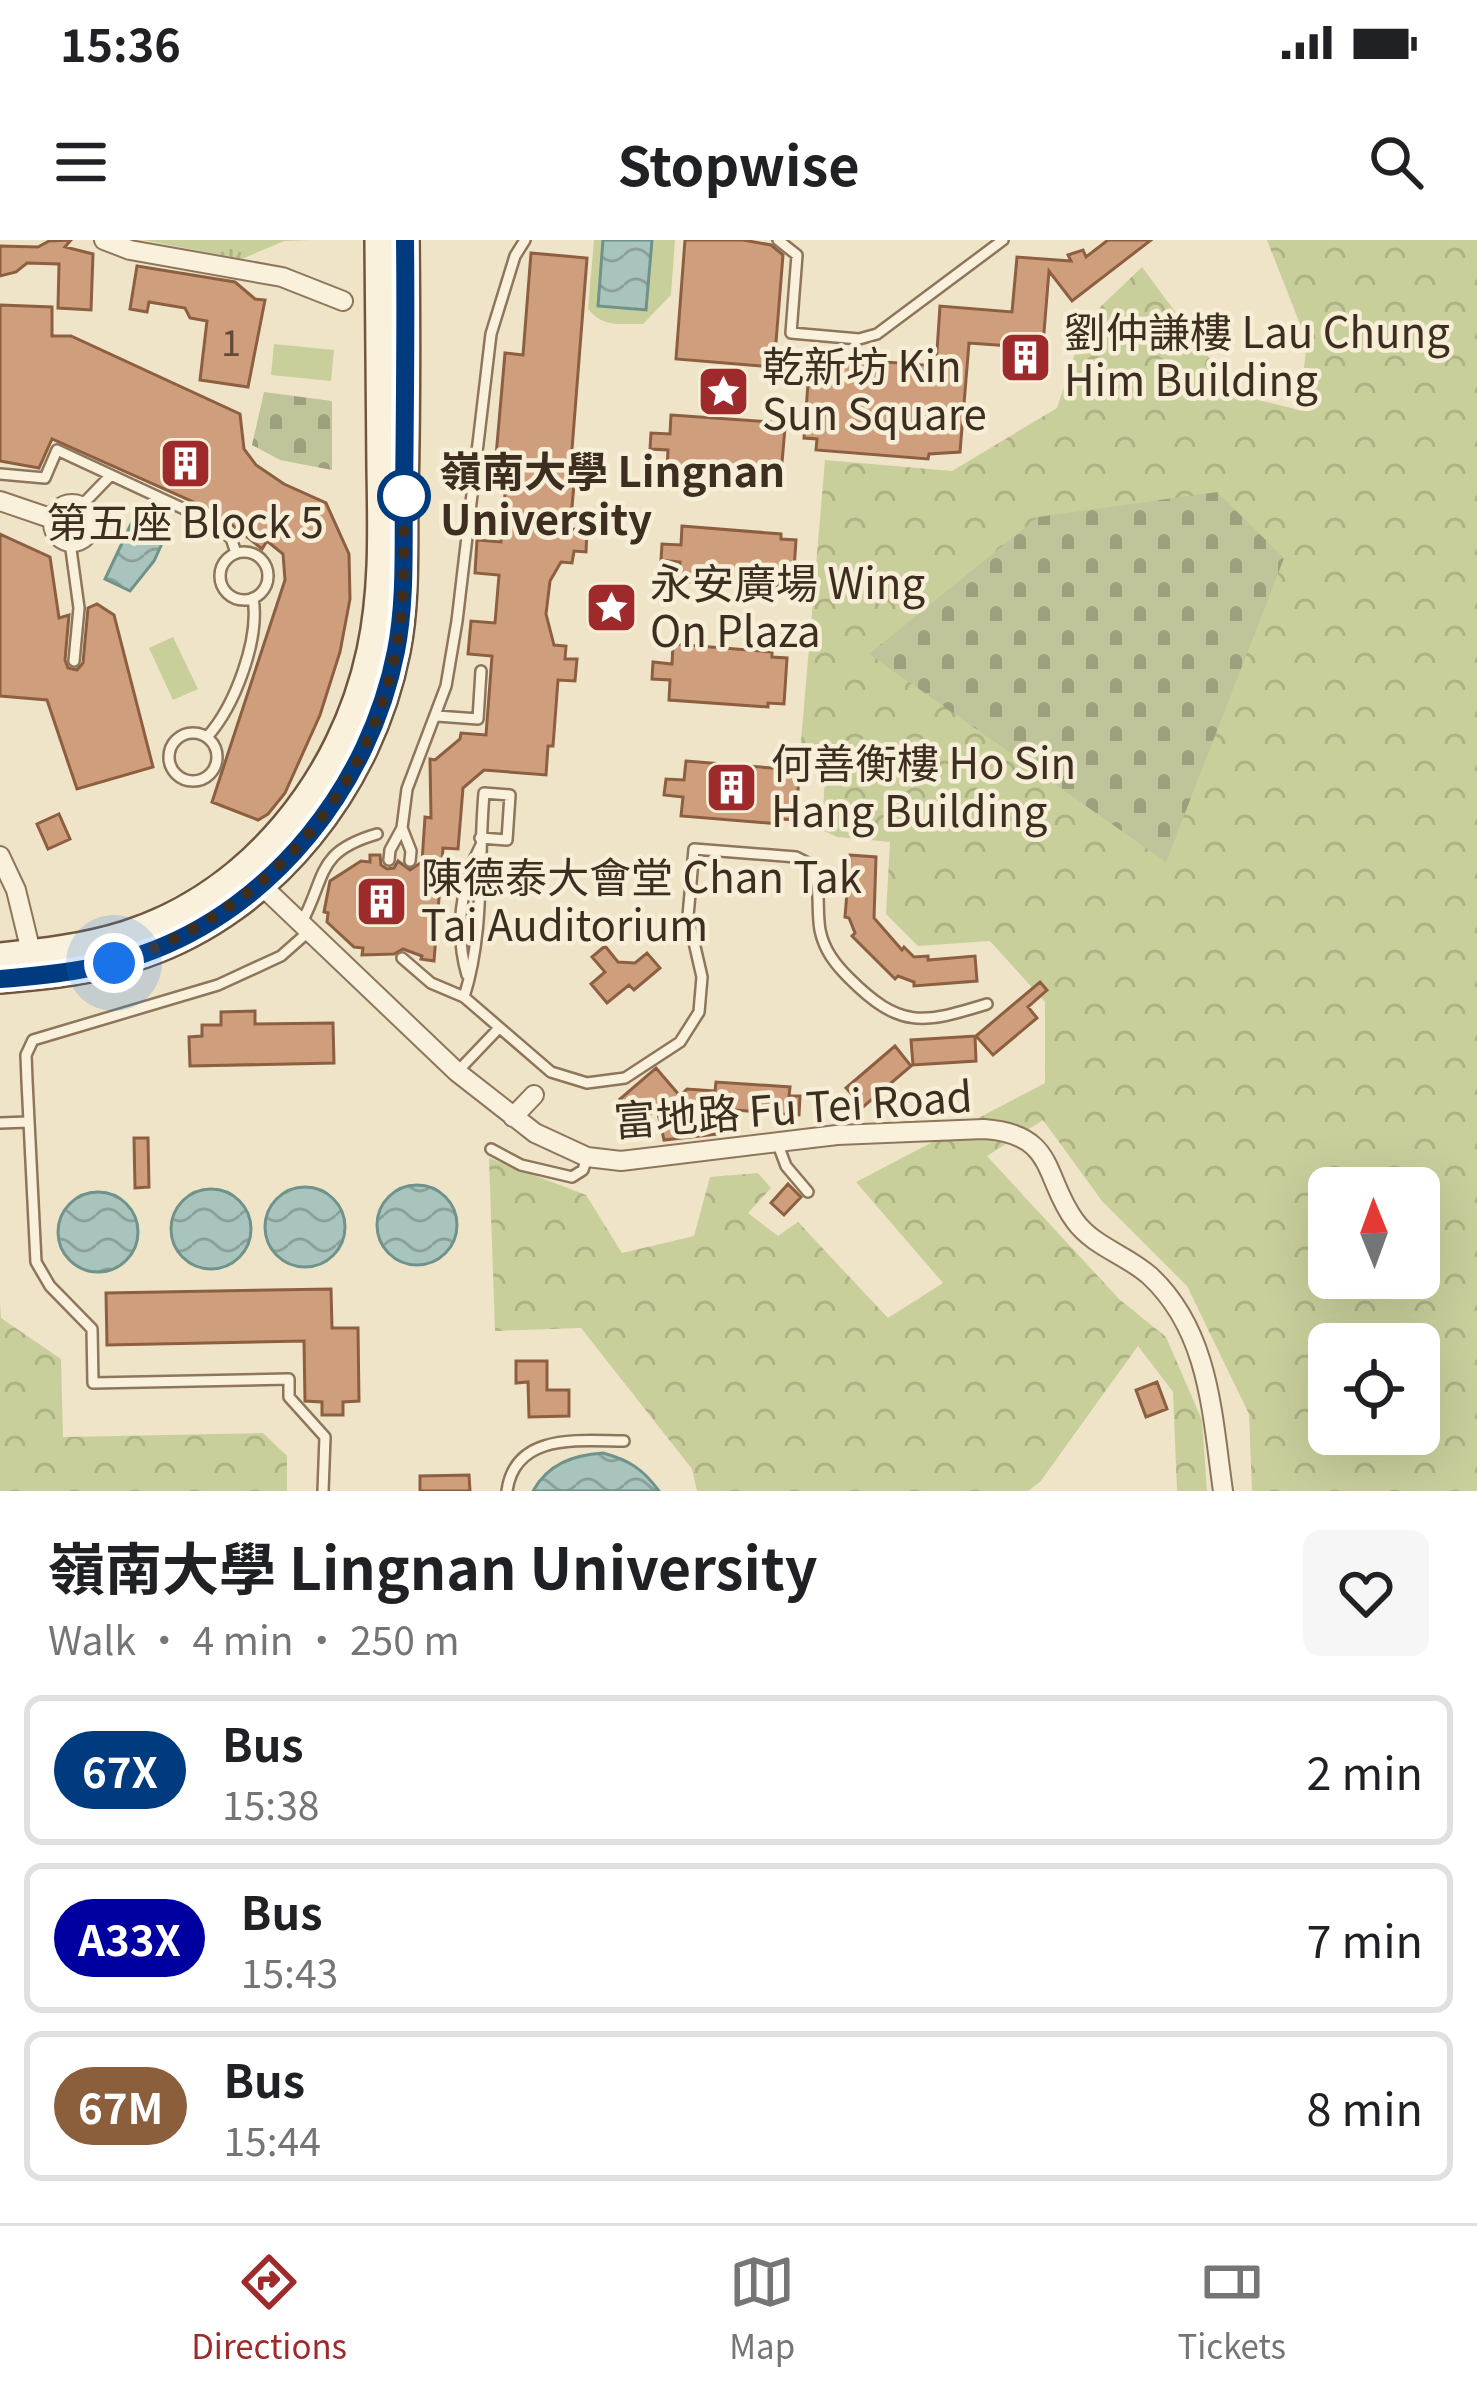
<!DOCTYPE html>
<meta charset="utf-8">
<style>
:root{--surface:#fff;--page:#f6f6f6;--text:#202124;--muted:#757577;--line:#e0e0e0;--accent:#9e2a2b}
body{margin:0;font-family:Georgia,"Noto Sans TC",serif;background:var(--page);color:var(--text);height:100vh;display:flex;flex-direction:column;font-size:45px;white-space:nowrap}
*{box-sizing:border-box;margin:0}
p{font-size:39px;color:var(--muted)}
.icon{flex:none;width:66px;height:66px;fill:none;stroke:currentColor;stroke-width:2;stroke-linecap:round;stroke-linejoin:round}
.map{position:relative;height:1251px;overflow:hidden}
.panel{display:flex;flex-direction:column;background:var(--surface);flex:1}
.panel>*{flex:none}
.badge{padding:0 24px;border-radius:39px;font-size:42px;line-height:78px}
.needle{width:78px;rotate:359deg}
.fabs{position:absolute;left:1308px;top:927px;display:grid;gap:24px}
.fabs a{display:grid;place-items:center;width:132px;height:132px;border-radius:18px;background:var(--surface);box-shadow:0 12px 48px #0002;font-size:60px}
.you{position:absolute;width:60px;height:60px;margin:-30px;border:9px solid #fff;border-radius:50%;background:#1a73e8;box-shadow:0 0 0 18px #1a73e833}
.map>.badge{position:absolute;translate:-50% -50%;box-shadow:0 0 0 6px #fff}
.round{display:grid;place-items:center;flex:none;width:126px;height:126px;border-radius:18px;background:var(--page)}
.head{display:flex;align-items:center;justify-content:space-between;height:204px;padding:0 48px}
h1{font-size:57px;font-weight:700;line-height:90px}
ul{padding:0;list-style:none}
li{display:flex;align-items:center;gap:36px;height:150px;margin:0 24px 18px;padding:0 24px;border:6px solid var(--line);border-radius:18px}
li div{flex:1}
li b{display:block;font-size:45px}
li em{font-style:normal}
li .badge{min-width:132px;font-weight:700;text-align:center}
.status{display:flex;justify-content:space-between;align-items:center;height:84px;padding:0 60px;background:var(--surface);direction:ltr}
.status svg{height:33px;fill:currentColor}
header{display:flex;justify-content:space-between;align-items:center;height:156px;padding:0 48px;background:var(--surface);font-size:54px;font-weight:700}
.tab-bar{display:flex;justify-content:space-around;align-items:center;height:168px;border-top:3px solid var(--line);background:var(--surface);font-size:33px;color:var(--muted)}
.tab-bar a{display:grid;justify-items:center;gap:6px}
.tab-bar .current{color:var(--accent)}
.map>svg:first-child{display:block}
.grass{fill:url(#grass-tufts)}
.forest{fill:url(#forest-crowns);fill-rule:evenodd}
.cemetery{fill:url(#cemetery-stones)}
.pitch{fill:#c9cf9b}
.water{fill:url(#water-waves);stroke:#6f938a;stroke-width:3}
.building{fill:#cf9f7d;stroke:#8d5f41;stroke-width:3}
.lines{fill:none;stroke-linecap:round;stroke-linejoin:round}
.service-casing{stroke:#8d765c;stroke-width:14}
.minor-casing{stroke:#8d765c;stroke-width:22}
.secondary-casing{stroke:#6f573f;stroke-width:32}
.service{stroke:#faf1dc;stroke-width:9}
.minor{stroke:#faf1dc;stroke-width:18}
.secondary{stroke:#faf1dc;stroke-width:27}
.line-casing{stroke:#fff;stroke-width:27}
.line{stroke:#003b80;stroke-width:18}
.walk{stroke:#3d2e20;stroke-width:12;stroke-dasharray:0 21.6}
.stop-dot{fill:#fff;stroke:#003b80;stroke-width:6}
.labels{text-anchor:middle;stroke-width:9;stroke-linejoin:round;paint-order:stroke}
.number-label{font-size:36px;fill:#624a37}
.poi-label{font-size:42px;fill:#3d2e20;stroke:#f7eed8;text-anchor:start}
.stop-label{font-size:42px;font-weight:bold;fill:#3d2e20;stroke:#f7eed8;text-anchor:start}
.street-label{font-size:42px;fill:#3d2e20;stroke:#f7eed8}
</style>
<div class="status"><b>15:36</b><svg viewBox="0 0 49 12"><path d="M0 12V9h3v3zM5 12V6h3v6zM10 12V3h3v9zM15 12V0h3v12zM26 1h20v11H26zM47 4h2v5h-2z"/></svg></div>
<header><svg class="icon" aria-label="menu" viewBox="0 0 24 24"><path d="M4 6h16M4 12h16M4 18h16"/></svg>Stopwise<svg class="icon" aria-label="search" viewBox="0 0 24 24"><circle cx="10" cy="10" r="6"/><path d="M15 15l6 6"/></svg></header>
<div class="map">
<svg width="1477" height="1251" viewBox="0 0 1477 1251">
<defs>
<pattern id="grass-tufts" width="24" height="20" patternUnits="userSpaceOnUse" patternTransform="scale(3)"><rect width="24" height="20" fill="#c9cf9b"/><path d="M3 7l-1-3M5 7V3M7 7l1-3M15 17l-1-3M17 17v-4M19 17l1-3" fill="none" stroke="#aeb285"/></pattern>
<pattern id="forest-crowns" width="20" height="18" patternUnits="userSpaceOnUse" patternTransform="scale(3)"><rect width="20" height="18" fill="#c9cf9b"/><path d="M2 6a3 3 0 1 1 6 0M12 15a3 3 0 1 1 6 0" fill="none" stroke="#aeb285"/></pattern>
<pattern id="cemetery-stones" width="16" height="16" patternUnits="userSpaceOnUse" patternTransform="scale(3)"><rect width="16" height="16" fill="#bfc49a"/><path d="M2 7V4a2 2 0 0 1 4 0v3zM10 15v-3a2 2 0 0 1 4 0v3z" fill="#9ca07d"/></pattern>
<pattern id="water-waves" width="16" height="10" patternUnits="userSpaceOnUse" patternTransform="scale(3)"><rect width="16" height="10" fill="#a9c4bc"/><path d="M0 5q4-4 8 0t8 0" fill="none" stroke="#8ba098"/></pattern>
</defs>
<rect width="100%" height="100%" fill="#f0e4c8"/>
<path class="grass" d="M 143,0 L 312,0 L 284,1 L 242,19 Z"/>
<path class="forest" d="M 1267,0 L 1477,0 L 1477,1251 L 1252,1251 L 1249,1174 L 1187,1046 L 1102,961 L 1043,880 L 987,916 L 1119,1059 L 1166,1097 L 1202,1180 L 1207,1251 L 1177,1251 L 1173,1152 L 1138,1106 L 1040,1242 L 1028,1251 L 697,1251 L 692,1229 L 581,1088 L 495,1091 L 489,918 L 586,955 L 622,1013 L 694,996 L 710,937 L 758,933 L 771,948 L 748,973 L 778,996 L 798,982 L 888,1078 L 943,1043 L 856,942 L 1045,843 L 1045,762 L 990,701 L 918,706 L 886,674 L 890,602 L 837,597 L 822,590 L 826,516 L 800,513 L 825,220 L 952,231 L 1057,168 L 1082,92 L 1095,72 L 1142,27 L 1236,154 L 1299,170 L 1307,102 ZM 1329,948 L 1419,948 L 1419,1038 L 1329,1038 ZM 1329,1104 L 1419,1104 L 1419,1194 L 1329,1194 Z
M 0,1060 L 1,1078 L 61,1119 L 63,1197 L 263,1193 L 287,1216 L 287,1251 L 0,1251 Z"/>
<path class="cemetery" d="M 264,152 L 332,161 L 332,230 L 280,220 L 252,205 Z
M 1217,252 L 1284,318 L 1166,622 L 869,414 L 1038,277 Z"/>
<path class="pitch" d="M 594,0 L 675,0 L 671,55 L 643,84 C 620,83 605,89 588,69 Z
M 274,104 L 334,110 L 331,141 L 271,135 Z
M 173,397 L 198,449 L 173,460 L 149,408 Z"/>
<path class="water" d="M 603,0 L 652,0 L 646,70 L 598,66 Z
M 131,284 L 164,299 L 154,321 L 130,351 L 105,339 Z
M377 985a40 40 0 1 1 80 0a40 40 0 1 1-80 0Z
M265 987a40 40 0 1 1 80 0a40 40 0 1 1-80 0Z
M171 989a40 40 0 1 1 80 0a40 40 0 1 1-80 0Z
M58 992a40 40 0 1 1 80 0a40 40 0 1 1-80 0Z
M 603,1213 C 629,1220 643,1229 659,1251 L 533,1251 C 548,1224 573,1215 603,1213 Z"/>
<path class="building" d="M 71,0 L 65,7 L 93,14 L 91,70 L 58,68 L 59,24 L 27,23 L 16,32 L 0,36 L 0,6 L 38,7 L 49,1 Z
M 685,0 L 743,0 L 771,5 L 783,15 L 774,127 L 676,119 Z
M 1108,0 L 1151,0 L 1072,61 L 1049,31 L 1040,141 L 1007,138 L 1010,106 L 969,103 L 960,212 L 929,214 L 928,219 L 816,210 L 817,199 L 804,198 L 810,116 L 936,126 L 940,66 L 1012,72 L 1017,17 L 1071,21 L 1068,15 L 1083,10 L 1086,17 Z
M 531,13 L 587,18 L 571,222 L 576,222 L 570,289 L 587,290 L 586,312 L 574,311 L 572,323 L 561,322 L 550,341 L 546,374 L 554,405 L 566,406 L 565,419 L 577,419 L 575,441 L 558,440 L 553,506 L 548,506 L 546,535 L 484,530 L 463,548 L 458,609 L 443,608 L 434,721 L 421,719 L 422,716 L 403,709 L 394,714 L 362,715 L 363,708 L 354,707 L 327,682 L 328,673 L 324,672 L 330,641 L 361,621 L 370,622 L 370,615 L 380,615 L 381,625 L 387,629 L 394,628 L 398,621 L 410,630 L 422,622 L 425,577 L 431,578 L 430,519 L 435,520 L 460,499 L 461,493 L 486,495 L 492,416 L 468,414 L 471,381 L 495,383 L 499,335 L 475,333 L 477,300 L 501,302 L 508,217 L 496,216 L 505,113 L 523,115 Z
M 137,26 L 235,42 L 255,59 L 265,60 L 248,147 L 200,140 L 207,81 L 190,78 L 185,68 L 149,62 L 147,72 L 130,69 Z
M 0,65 L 52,67 L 52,96 L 71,96 L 240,174 L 244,209 L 256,225 L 284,244 L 326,263 L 349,314 L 350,359 L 340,412 L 320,475 L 285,553 L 268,574 L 258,580 L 212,562 L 285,340 L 283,314 L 267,301 L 262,309 L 216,272 L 52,199 L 39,228 L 0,221 Z
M 671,175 L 770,182 L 769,187 L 785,188 L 781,234 L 766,233 L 766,237 L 667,230 L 668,210 L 650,209 L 651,193 L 670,194 Z
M 682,286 L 781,294 L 781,299 L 796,300 L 793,345 L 777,344 L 777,349 L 678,341 L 680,322 L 661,320 L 662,304 L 681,305 Z
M 0,294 L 50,317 L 59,378 L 69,375 L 65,420 L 68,428 L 77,430 L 83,423 L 88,368 L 97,364 L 114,375 L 153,527 L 77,549 L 47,460 L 0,456 Z
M 673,404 L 772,412 L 772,417 L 787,418 L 784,464 L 768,463 L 768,467 L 669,460 L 670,440 L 652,439 L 653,422 L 672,424 Z
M 686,521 L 784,529 L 784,534 L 799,535 L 796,580 L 780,579 L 780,584 L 681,576 L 683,557 L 664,555 L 666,539 L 684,540 Z
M 59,574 L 70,599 L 48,609 L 37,584 Z
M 850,615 L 876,617 L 874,678 L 902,710 L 904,707 L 914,717 L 928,716 L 928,720 L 975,716 L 977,741 L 914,746 L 914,742 L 898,736 L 895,739 L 852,696 L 855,693 L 849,678 L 845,677 Z
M 605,706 L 618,722 L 635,723 L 647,713 L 660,728 L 634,750 L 629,745 L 607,763 L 591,744 L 605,732 L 592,717 Z
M 1040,742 L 1047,750 L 1028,767 L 1037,778 L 993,815 L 976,796 Z
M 255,771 L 255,784 L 333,783 L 334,823 L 190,826 L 189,797 L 202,796 L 202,785 L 221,785 L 221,772 Z
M 975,796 L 976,821 L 913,825 L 911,800 Z
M 895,806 L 911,826 L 863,867 L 846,848 Z
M 656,828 L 680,856 L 687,849 L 715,851 L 716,842 L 790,847 L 789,856 L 800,856 L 799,875 L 734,870 L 736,892 L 664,900 L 657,869 L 644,879 L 620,859 Z
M 134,898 L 148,898 L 149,947 L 135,948 Z
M 788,944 L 801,957 L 784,975 L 771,963 Z
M 331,1049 L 332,1088 L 358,1088 L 359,1161 L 343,1162 L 343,1175 L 322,1175 L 322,1162 L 305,1161 L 304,1101 L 107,1105 L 106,1053 Z
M 516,1121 L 547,1121 L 547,1150 L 569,1150 L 569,1176 L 529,1177 L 528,1142 L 516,1143 Z
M 1157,1142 L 1167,1169 L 1146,1177 L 1136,1150 Z
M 469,1235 L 470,1251 L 420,1251 L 420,1236 Z"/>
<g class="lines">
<defs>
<path id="service" d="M 778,0 L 797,15 L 791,93 L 859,99 L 877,94 L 1003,0
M 0,234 L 45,238 L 57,210 L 197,275 L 231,298 L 236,313
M 81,266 L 111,235
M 70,302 L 79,368 L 74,421
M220 336a24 24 0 1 1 48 0a24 24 0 1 1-48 0Z
M 437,476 L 478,479 L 481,431
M169 517a24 24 0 1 1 48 0a24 24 0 1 1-48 0Z
M 207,497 C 235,466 260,399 253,358
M 402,588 L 411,611 L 410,621
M 389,620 L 390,610 L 402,588 L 407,549 L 446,446 L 457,381 L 491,94 L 515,16 L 525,0
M 301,684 C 327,636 315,612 377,594
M 307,693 L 281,716 L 218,745 L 33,800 L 26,815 L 27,841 L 36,1022 L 50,1046 L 92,1089 L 93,1143 L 289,1139 L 289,1157 L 325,1197 L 323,1251
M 402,718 L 431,743 L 464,757 L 551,832 L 587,843 L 625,838 L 680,802 L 699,772 L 702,737 L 688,676 L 694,609 L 796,617 L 810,624 C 822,644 816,668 820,690 C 824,710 835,724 849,738 C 900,789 922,784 987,764
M 467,735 C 455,694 460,644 480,607
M 464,757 C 485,691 478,621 484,553 L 510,555 L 507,600 L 480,598
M 457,832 L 499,788
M 0,883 L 28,882
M 777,902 L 786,926 L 808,952
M 491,909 L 521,925 L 572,937 L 583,930 L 587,917
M 507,1251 C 515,1192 580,1201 624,1201"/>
<path id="minor" d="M 104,0 L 130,10 L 282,37 L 343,61
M 0,261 L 53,279
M53 283a19 19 0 1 1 38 0a19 19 0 1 1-38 0Z
M 0,616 L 16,650 L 33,720
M 260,644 L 457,832 L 535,893 L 587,917 L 621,921 L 837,895 L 984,889 C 1057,894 1043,938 1075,981 C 1094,1007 1127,1015 1150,1036 C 1210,1092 1212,1175 1223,1251
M 513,877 L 534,855"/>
<path id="secondary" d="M 0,717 C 42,713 85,708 126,695 C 252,655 344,538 371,411 C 384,351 382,289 381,229 C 381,152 380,76 379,0
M 0,739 C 49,735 97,730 143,714 C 274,669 370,544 396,411 C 406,360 403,308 404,256 C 406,171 406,85 405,0"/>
</defs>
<use href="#service" class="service-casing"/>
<use href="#minor" class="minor-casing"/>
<use href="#secondary" class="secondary-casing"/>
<use href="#service" class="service"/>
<use href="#minor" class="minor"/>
<use href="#secondary" class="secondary"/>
</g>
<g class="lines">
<defs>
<path id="line" d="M 0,739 C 49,735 97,730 143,714 C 274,668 370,544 396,411 C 406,360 403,307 404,256 C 405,171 406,85 405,0"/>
</defs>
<use href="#line" class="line-casing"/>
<use href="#line" class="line"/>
<path class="walk" d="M 114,723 C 259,677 367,560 396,410 C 406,361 404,302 404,256"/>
</g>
<defs>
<symbol id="building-square" viewBox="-11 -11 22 22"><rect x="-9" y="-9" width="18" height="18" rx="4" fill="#9e2a2b" stroke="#f7eed8"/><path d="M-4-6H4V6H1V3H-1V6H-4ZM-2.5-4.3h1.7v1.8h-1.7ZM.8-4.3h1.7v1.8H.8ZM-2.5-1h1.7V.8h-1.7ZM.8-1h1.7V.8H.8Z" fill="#fff"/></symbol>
<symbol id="sight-square" viewBox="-11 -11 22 22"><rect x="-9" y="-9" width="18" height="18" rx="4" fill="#9e2a2b" stroke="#f7eed8"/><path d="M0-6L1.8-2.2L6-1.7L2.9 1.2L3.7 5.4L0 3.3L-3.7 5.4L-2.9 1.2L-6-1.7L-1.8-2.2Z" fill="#fff"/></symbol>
</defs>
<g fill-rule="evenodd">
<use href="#building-square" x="996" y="88" width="59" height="59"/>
<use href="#sight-square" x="694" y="122" width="59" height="59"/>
<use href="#building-square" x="156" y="194" width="59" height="59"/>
<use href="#sight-square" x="582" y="338" width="59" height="59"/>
<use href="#building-square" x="702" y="518" width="59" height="59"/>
<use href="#building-square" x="352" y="632" width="59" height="59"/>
</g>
<circle class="stop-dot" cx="404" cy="256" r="24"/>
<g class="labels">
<g class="number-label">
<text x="231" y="116">1</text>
</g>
<g class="poi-label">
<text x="1064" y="108">劉仲謙樓 Lau Chung<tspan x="1064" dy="48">Him Building</tspan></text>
<text x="762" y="142">乾新坊 Kin<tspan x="762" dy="48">Sun Square</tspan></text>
<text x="185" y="298" text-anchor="middle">第五座 Block 5</text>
<text x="650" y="359">永安廣場 Wing<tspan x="650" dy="48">On Plaza</tspan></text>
<text x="771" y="539">何善衡樓 Ho Sin<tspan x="771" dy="48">Hang Building</tspan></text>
<text x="421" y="653">陳德泰大會堂 Chan Tak<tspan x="421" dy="48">Tai Auditorium</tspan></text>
</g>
<g class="stop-label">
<text x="440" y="247">嶺南大學 Lingnan<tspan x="440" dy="48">University</tspan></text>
</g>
<g class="street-label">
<text transform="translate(793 869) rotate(-4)" y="15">富地路 Fu Tei Road</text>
</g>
</g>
</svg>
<div class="fabs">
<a><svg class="needle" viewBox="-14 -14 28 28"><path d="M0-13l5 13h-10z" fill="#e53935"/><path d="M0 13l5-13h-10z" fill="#757577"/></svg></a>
<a><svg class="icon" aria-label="locate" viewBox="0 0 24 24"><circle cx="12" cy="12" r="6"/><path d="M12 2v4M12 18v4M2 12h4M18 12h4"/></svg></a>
</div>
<div class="you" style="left:114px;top:723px"></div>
</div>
<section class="panel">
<div class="head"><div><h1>嶺南大學 Lingnan University</h1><p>Walk · 4 min · 250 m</p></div><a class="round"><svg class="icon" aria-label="heart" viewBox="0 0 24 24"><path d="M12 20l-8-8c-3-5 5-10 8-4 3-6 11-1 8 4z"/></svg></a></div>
<ul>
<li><span class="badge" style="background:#003b80;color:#fff">67X</span><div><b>Bus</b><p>15:38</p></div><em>2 min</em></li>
<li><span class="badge" style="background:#0000a0;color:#fff">A33X</span><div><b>Bus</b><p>15:43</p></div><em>7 min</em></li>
<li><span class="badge" style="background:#8b5e3c;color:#fff">67M</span><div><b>Bus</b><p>15:44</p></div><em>8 min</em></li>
</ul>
</section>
<nav class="tab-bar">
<a class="current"><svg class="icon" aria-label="directions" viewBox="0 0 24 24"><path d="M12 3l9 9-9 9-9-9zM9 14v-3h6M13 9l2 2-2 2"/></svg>Directions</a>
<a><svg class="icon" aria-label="map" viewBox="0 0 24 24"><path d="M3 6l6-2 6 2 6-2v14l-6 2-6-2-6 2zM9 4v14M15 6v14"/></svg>Map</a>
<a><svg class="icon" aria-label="tickets" viewBox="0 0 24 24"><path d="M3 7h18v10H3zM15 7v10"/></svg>Tickets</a>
</nav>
